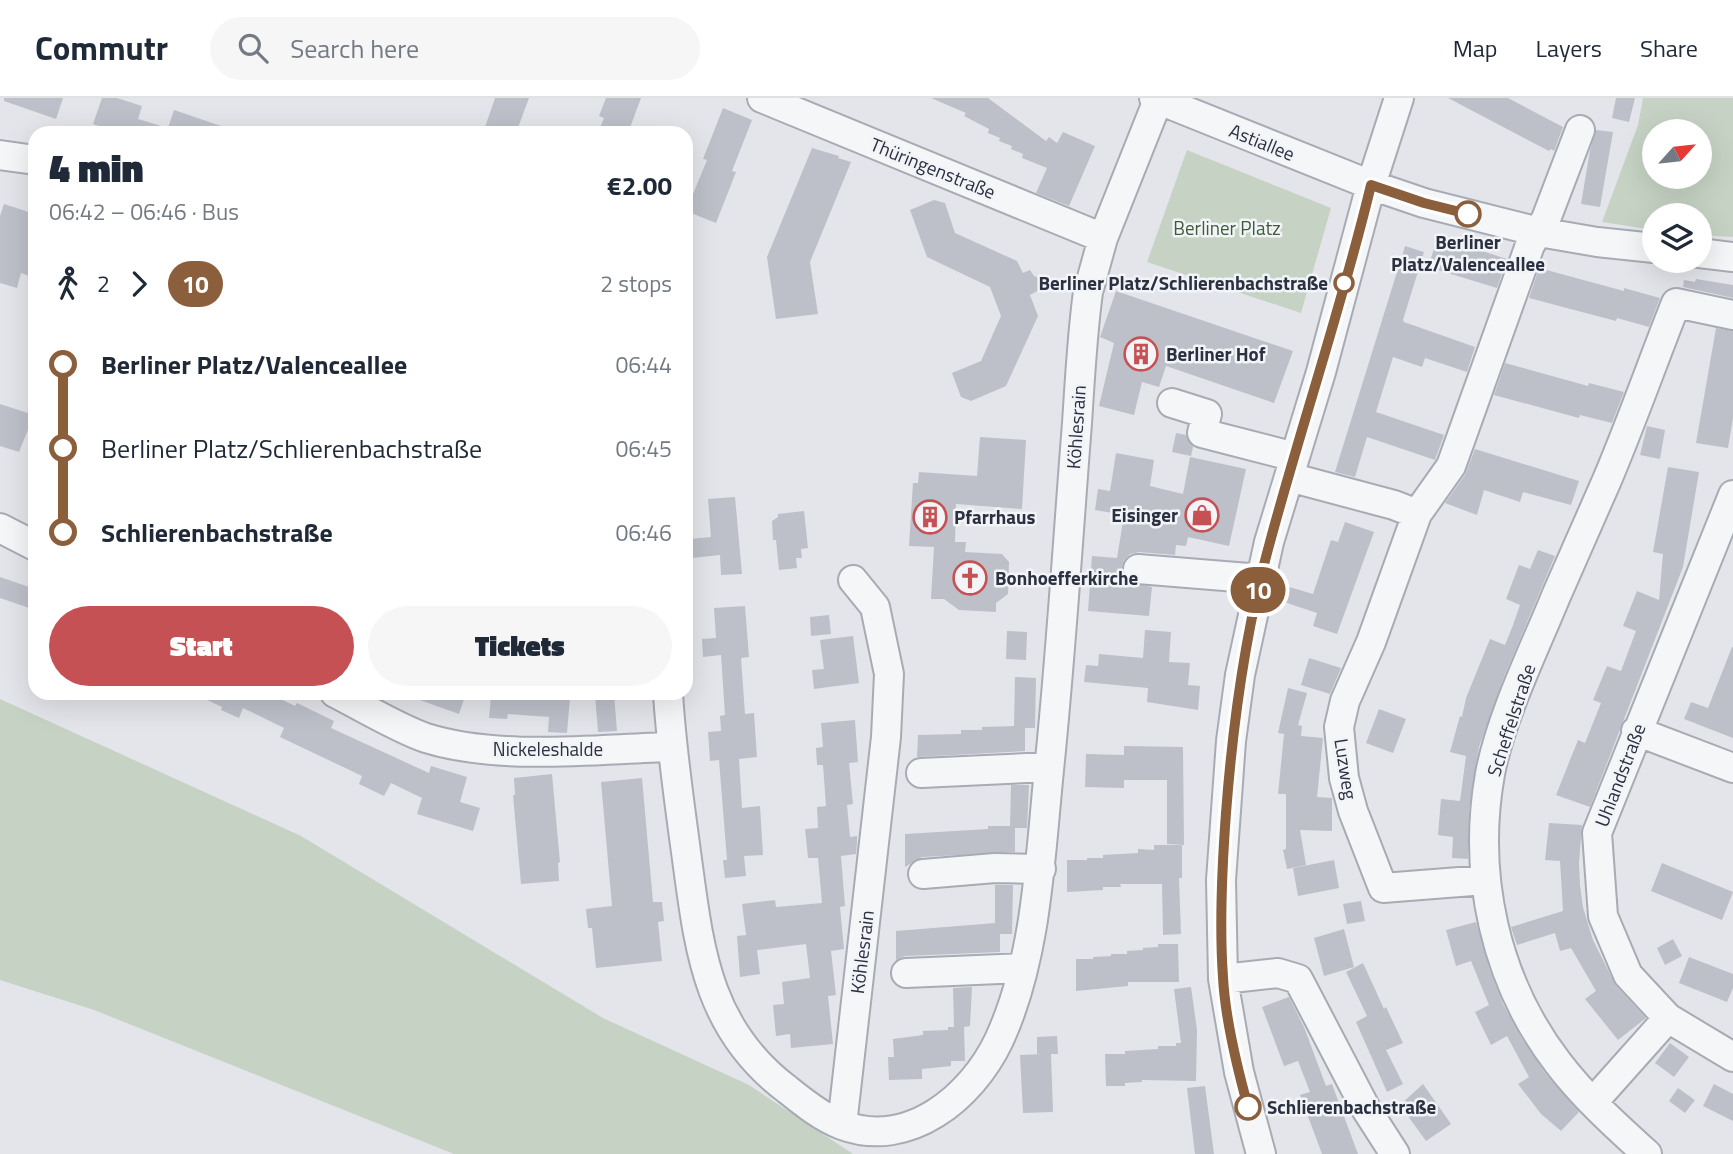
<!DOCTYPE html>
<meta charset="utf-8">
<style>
:root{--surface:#fff;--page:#f6f6f7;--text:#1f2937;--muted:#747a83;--line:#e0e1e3;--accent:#c65155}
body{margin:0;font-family:"Titillium Web",sans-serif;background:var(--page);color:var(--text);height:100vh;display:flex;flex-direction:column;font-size:26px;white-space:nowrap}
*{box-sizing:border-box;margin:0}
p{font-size:23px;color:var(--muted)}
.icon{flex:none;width:38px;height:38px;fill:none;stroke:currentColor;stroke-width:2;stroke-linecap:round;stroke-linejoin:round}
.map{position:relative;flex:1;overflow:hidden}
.details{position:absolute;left:28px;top:28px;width:665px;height:574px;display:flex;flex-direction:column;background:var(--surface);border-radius:21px;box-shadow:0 7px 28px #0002}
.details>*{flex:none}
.badge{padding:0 14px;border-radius:23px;font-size:24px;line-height:46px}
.needle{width:46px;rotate:63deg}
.controls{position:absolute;left:1642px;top:21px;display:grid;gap:14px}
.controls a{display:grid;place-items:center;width:70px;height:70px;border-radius:50%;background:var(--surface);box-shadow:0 7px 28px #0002;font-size:35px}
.map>.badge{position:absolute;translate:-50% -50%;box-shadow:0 0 0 4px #fff}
.legs{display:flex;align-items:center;gap:10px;height:77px;padding:0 21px;font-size:23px}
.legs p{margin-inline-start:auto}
.overview{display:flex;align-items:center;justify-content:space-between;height:119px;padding:0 21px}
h1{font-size:38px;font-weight:800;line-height:52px}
.cta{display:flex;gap:14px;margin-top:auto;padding:14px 21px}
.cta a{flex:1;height:80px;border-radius:42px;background:var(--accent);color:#fff;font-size:28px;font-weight:800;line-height:80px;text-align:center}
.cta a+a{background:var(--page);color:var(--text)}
ul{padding:0 21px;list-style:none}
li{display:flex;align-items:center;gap:24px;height:84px;font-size:26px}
li i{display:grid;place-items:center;width:10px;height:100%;margin:0 9px;background:currentColor}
li i::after{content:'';width:18px;height:18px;margin:-9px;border:5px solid;border-radius:50%;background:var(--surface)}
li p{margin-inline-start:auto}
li:first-child i{background:linear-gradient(#0000 50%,currentColor 0)}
li:last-child i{background:linear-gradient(currentColor 50%,#0000 0)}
header{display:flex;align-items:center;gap:42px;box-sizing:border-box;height:98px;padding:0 35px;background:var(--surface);border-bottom:2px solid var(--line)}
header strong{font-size:33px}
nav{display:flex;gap:38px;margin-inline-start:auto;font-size:24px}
.search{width:490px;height:63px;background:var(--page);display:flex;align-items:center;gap:18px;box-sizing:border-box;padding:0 24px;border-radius:38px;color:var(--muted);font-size:26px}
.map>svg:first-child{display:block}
.green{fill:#c6d3c4;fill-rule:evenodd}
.building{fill:#bdc0c9}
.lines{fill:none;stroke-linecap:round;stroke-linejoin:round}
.minor-casing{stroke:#a8abb4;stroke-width:32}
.minor{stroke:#f5f6f8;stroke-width:28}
.line-1-casing{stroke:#fff;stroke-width:16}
.line-1{stroke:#8b5e3c;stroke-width:10}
.stop-1-dot{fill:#fff;stroke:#8b5e3c;stroke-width:3.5}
.labels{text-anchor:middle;stroke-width:5;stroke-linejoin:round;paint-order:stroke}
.street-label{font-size:19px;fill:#2c3141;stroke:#f2f4f7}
.park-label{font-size:19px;fill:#3c5c3a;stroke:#f2f4f7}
.stop-label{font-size:19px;font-weight:bold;fill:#2c3141;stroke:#f2f4f7}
.poi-label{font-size:19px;font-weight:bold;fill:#2c3141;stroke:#f2f4f7;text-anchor:start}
</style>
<header>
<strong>Commutr</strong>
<div class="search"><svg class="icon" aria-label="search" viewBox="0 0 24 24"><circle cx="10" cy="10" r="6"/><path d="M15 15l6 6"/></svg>Search here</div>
<nav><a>Map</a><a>Layers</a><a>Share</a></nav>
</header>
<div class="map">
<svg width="1733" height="1056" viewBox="0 0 1733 1056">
<rect width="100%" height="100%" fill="#e3e5ea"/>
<path class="green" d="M 1643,0 L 1733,0 L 1733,139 L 1699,137 L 1699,117 L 1654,117 L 1654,132 L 1602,124 L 1638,27 ZM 1654,33 L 1699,33 L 1699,79 L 1654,79 Z
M 1187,52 L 1331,110 L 1301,215 L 1147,164 Z
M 0,601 L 301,738 L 603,920 L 749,987 L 853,1056 L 454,1056 L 94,912 L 0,882 Z"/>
<path class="building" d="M 4,0 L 63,0 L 56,21 L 4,3 Z
M 102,0 L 117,0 L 142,8 L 138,21 L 168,30 L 174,12 L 233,32 L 233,35 L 120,35 L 93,26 Z
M 495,0 L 529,0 L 516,35 L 483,35 Z
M 606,0 L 641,0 L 628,35 L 598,35 L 604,20 L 599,18 Z
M 931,0 L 988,0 L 1046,43 L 1049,39 L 1057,45 L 1063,34 L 1095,48 L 1069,108 L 1036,95 L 1047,70 L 1022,60 L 1023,56 L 1011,51 L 1012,48 L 999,43 L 1000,40 L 988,35 L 989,31 L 964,18 L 966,15 Z
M 1448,0 L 1508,0 L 1563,29 L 1554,53 L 1551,51 L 1549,53 Z
M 1616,0 L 1635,0 L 1629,24 L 1612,20 Z
M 723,10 L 752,22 L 732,73 L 736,74 L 716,125 L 686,113 L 707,62 L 703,61 Z
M 1596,32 L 1613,34 L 1600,109 L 1581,106 L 1590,52 Z
M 812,50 L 839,58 L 838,60 L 851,64 L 810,164 L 818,216 L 776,221 L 767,159 Z
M 934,102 L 945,105 L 955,135 L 1017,163 L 1023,175 L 1030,172 L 1034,178 L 1039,180 L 1043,190 L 1030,197 L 1038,218 L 1006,288 L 971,303 L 961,299 L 952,275 L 981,263 L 1001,218 L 990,189 L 927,159 L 910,112 Z
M 4,106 L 35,116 L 35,180 L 21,175 L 17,190 L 0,185 L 0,118 Z
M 1438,139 L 1507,161 L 1497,190 L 1428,169 Z
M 1405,148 L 1424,154 L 1403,222 L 1404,224 L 1475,249 L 1467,274 L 1425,260 L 1422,269 L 1393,259 L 1376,314 L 1444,337 L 1435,362 L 1367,339 L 1355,379 L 1335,374 Z
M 1539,170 L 1624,193 L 1624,190 L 1660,200 L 1649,229 L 1617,220 L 1616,223 L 1529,200 Z
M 1696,181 L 1733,187 L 1733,200 L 1683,189 L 1684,182 L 1695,184 Z
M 1116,193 L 1293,253 L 1274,305 L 1166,268 L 1159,289 L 1142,284 L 1134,317 L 1099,308 L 1114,245 L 1100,239 Z
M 1716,230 L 1733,233 L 1733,320 L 1728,350 L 1696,345 Z
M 1505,265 L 1588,288 L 1589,285 L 1624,294 L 1612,325 L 1580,317 L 1579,320 L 1494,297 Z
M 0,306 L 34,317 L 19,354 L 0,348 Z
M 1647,328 L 1665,332 L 1660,361 L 1640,357 Z
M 1176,335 L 1186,337 L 1193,349 L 1191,358 L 1172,354 Z
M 980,339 L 1026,342 L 1022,411 L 956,406 L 955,444 L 966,444 L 965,454 L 1002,456 L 1009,464 L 1008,496 L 996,505 L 996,514 L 959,512 L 944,501 L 931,501 L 934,449 L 909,448 L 913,385 L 918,385 L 919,374 L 977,378 Z
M 1475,351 L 1579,383 L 1571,407 L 1523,394 L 1520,404 L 1484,392 L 1477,417 L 1445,405 L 1465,377 Z
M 1116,355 L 1154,362 L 1150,388 L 1183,396 L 1190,359 L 1246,371 L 1229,448 L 1188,439 L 1186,448 L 1176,447 L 1175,457 L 1139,454 L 1130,456 L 1124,462 L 1122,469 L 1123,477 L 1128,484 L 1152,489 L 1149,518 L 1088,513 L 1092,458 L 1117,460 L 1124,417 L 1095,412 L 1098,391 L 1110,393 Z
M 1668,369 L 1699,374 L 1683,469 L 1590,709 L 1556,697 L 1578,642 L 1585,645 L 1601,605 L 1593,602 L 1607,568 L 1621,573 L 1636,533 L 1623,528 L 1637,493 L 1659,502 L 1663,456 L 1653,454 Z
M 735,399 L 742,476 L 721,477 L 720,457 L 692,460 L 690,441 L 711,439 L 708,401 Z
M 804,413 L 808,450 L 801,451 L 802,460 L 796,460 L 797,470 L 779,472 L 776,442 L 773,442 L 772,423 L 778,419 L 778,416 Z
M 1345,424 L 1374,434 L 1337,536 L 1313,528 L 1317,515 L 1281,503 L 1286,488 L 1313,496 L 1331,442 L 1338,444 Z
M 1538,452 L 1555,458 L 1504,579 L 1479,649 L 1469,712 L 1468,761 L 1452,760 L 1453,739 L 1438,737 L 1441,701 L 1460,703 L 1466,658 L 1450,654 L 1460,618 L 1462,619 L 1466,600 L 1490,541 L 1505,547 L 1513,527 L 1520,507 L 1506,501 L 1519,467 L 1530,471 Z
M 0,479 L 35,491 L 35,512 L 0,500 Z
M 745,508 L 749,559 L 741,560 L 745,616 L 754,615 L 757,659 L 739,661 L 742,710 L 760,708 L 763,757 L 744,758 L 746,778 L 725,780 L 723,762 L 727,762 L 719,662 L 710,663 L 708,634 L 721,633 L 720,618 L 725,617 L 721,557 L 703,559 L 702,541 L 716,540 L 714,510 Z
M 829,517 L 831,536 L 811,538 L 810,519 Z
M 1145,532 L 1171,534 L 1169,564 L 1190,565 L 1188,587 L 1200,588 L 1198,612 L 1147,604 L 1148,590 L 1084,584 L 1086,567 L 1098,568 L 1099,556 L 1143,560 Z
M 1007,533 L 1027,534 L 1026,562 L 1006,561 Z
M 853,538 L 859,585 L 814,591 L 812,572 L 824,571 L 820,542 Z
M 1732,549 L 1733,549 L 1733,640 L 1684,621 L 1691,604 L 1708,610 Z
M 1309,560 L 1341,570 L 1330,596 L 1301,587 Z
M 1015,579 L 1036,580 L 1035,630 L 1025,630 L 1025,653 L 917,659 L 918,637 L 961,636 L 961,632 L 982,632 L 982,629 L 1014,628 Z
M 1288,590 L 1307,595 L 1298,627 L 1302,628 L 1301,638 L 1323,640 L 1317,699 L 1332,700 L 1332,733 L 1300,732 L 1306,767 L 1287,771 L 1283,752 L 1286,751 L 1286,696 L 1278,696 L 1284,636 L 1278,635 Z
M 192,595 L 268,595 L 295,608 L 297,605 L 334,623 L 331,630 L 429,675 L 431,668 L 467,679 L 460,704 L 480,710 L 473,733 L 417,716 L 422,700 L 391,685 L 384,698 L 359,686 L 362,678 L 280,639 L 284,630 L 243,610 L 239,620 L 221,612 L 222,609 Z
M 407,595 L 456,595 L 465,598 L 459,616 L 406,597 Z
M 495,595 L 550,595 L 550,598 L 570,599 L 567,635 L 548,634 L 549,619 L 508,616 L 507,621 L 489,620 L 491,598 L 495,598 Z
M 614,596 L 617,633 L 598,634 L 595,597 Z
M 1379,611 L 1406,621 L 1393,655 L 1366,645 Z
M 855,622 L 858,664 L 849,665 L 853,706 L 847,707 L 850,739 L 857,738 L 857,745 L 856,756 L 841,758 L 845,808 L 840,809 L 844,851 L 831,853 L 836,897 L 828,898 L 833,946 L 791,950 L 790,936 L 776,938 L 773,907 L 784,906 L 782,884 L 810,880 L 806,846 L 757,852 L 760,876 L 740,879 L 737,838 L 746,837 L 742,806 L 775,802 L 776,809 L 822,805 L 818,760 L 808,760 L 805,731 L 818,730 L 817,709 L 826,708 L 823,667 L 817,667 L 816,650 L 823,649 L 821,625 Z
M 1124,648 L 1183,649 L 1184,747 L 1167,746 L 1167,682 L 1124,682 L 1124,690 L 1085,689 L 1086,656 L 1124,657 Z
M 552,676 L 560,764 L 558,765 L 559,783 L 521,786 L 513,697 L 515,697 L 514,680 Z
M 642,680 L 653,804 L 662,804 L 664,823 L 658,824 L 662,863 L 596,870 L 592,830 L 588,830 L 586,811 L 612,808 L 601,684 Z
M 1011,687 L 1029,687 L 1027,730 L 1015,730 L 1015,754 L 922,759 L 905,769 L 905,736 L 988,731 L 988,728 L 1010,728 Z
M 1549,725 L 1582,727 L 1579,765 L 1580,787 L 1583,809 L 1593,842 L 1616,888 L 1646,920 L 1618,942 L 1585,901 L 1596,893 L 1571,850 L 1560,853 L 1555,835 L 1517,847 L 1511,829 L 1563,813 L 1560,763 L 1545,762 Z
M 1154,747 L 1182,747 L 1182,780 L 1179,780 L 1181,836 L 1163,837 L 1162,786 L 1120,786 L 1121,789 L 1103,789 L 1103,792 L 1067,794 L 1067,762 L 1087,762 L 1087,760 L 1103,760 L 1103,757 L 1138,755 L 1138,751 L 1154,752 Z
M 1334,762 L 1339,790 L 1298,798 L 1293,770 Z
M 1662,765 L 1733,794 L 1722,822 L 1651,793 Z
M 995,787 L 1013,787 L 1012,836 L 1000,836 L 1000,854 L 905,858 L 896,862 L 896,833 L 995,825 Z
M 1361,803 L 1365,823 L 1347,826 L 1343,806 Z
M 1476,824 L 1489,870 L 1503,906 L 1522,941 L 1545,975 L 1579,1014 L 1561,1033 L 1541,1016 L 1518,986 L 1529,979 L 1507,938 L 1491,947 L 1475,914 L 1489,907 L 1471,863 L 1456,868 L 1446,832 Z
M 1344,831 L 1354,869 L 1324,878 L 1314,840 Z
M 1673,841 L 1682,858 L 1665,867 L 1657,850 Z
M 1158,846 L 1178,846 L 1179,884 L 1128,884 L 1128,888 L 1076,893 L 1076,861 L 1093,861 L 1093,859 L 1111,858 L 1111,856 L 1127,856 L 1127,853 L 1143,852 L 1143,850 L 1158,849 Z
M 1689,859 L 1733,876 L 1733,890 L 1727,904 L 1679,885 Z
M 1363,865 L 1384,911 L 1386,909 L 1403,945 L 1386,952 L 1403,986 L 1387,994 L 1356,924 L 1367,918 L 1346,874 Z
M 972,889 L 970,928 L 964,929 L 965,963 L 951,963 L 951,968 L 922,971 L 922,981 L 889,982 L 888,959 L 894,959 L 893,941 L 923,937 L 923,933 L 948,932 L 948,929 L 954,929 L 953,890 Z
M 1191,889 L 1197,932 L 1196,983 L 1142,982 L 1142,984 L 1125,985 L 1125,988 L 1106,988 L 1105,956 L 1125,956 L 1125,953 L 1158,951 L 1158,948 L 1176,948 L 1176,945 L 1181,945 L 1174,891 Z
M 1289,899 L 1304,929 L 1326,988 L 1332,986 L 1358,1056 L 1322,1056 L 1300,997 L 1310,994 L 1298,963 L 1284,968 L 1262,909 Z
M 1057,938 L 1058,956 L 1051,956 L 1053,1014 L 1023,1015 L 1020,957 L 1043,956 L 1037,956 L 1037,939 Z
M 1670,945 L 1689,959 L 1674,979 L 1655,965 Z
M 1423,986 L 1451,1026 L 1426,1043 L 1400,1007 Z
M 1714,986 L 1733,996 L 1733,1023 L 1703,1008 Z
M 1205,988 L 1214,1056 L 1195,1056 L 1187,990 Z
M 1678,990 L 1695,1002 L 1685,1015 L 1669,1003 Z"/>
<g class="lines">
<defs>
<path id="minor" d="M 762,0 L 1103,140
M 1154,0 L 1371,87 L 1424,105 L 1539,134 L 1597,144 L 1654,150
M 0,57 L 35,62
M 1699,155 L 1733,159
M 1172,305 L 1207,316 L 1202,335 L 1295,359
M 1289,379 L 1394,407 L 1417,416
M 1733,397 L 1597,735 L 1603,818 L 1628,877 L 1668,920 L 1733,959
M 0,430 L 35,448
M 1138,471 L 1261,481
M 335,595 C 361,608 399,631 426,640 C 500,663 594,651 672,649
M 668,595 C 671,648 679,701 686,754 C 699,848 705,930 788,992 C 804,1005 823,1020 842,1027 C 909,1052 972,999 999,942 C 1037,860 1040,760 1049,672 C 1061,556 1068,440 1077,325 C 1080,281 1082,238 1088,194 L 1103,140 L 1158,2
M 1636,633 L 1733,670
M 921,675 L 1049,669
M 923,776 L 995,770 L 1041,771
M 1485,782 L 1383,790 L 1353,713 L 1344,680 L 1339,629 L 1345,603 L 1371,544 L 1417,416 L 1451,368 L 1530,147 L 1546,121 L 1580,32
M 906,875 L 1022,870
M 1223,881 L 1278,875 L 1298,881 L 1366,1011 L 1395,1056
M 1594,1003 L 1668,920
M 842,1027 L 886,639 L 889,576 L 875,509 L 853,482
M 1261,1056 L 1239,974 L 1223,881 L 1221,782 L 1231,643 L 1240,577 L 1269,444 L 1321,274 L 1371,87 L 1399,0
M 1647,1056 C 1616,1028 1583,998 1558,965 C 1495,883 1472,777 1490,676 C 1501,618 1534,552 1556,498 C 1573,459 1590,420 1607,382 C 1632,323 1653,263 1676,205 L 1733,217"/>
</defs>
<use href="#minor" class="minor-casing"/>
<use href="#minor" class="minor"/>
</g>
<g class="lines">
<defs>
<path id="line-1" d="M 1248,1009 C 1237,969 1225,920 1223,879 C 1219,824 1222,769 1226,715 C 1233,623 1245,533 1270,444 C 1302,325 1342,208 1371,87 L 1424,105 L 1468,116"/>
</defs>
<use href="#line-1" class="line-1-casing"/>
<use href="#line-1" class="line-1"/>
</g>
<defs>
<symbol id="building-ring" viewBox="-11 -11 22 22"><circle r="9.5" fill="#f2f4f7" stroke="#c65155" stroke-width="1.5"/><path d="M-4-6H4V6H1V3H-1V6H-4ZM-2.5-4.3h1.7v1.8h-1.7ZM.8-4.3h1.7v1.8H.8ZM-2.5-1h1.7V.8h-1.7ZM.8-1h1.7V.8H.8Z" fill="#c65155"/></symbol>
<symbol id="shop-ring" viewBox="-11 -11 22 22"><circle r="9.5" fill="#f2f4f7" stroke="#c65155" stroke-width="1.5"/><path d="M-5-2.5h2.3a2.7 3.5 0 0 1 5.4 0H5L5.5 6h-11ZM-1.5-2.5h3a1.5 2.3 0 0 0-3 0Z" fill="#c65155"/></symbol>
<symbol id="church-ring" viewBox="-11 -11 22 22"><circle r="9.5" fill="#f2f4f7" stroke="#c65155" stroke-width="1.5"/><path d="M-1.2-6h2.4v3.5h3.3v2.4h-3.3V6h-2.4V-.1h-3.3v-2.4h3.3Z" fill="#c65155"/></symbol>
</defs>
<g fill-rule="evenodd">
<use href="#building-ring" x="1122" y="237" width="38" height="38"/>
<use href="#shop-ring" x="1183" y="398" width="38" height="38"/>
<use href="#building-ring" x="911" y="400" width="38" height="38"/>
<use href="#church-ring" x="951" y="461" width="38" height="38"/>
</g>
<g class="stop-1-dot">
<circle cx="1468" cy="116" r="12"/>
<circle cx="1344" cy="185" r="9"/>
<circle cx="1248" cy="1009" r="12"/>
</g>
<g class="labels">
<g class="street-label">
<text transform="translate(1262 44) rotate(22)" y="7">Astiallee</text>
<text transform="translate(933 70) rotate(22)" y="7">Thüringenstraße</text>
<text transform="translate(1076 329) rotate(-86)" y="7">Köhlesrain</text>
<text transform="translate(1511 622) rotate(-72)" y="7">Scheffelstraße</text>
<text x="548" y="658">Nickeleshalde</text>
<text transform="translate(1346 671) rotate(81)" y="7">Luzweg</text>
<text transform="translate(1620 677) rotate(-69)" y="7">Uhlandstraße</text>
<text transform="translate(862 854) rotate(-83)" y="7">Köhlesrain</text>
</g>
<g class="park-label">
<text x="1227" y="137">Berliner Platz</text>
</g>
<g class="stop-label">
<text x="1468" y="151">Berliner<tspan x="1468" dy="22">Platz/Valenceallee</tspan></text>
<text x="1328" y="192" text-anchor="end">Berliner Platz/Schlierenbachstraße</text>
<text x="1267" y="1016" text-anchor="start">Schlierenbachstraße</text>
</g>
<g class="poi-label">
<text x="1166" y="263">Berliner Hof</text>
<text x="1178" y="424" text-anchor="end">Eisinger</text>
<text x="954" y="426">Pfarrhaus</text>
<text x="995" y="487">Bonhoefferkirche</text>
</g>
</g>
</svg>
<div class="controls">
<a><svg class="needle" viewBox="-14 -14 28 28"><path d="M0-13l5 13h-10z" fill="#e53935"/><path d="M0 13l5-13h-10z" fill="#747a83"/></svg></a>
<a><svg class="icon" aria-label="layers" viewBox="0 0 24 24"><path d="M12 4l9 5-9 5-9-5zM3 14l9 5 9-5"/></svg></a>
</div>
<b class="badge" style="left:1258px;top:492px;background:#8b5e3c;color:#fff">10</b>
<section class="details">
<div class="overview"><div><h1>4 min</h1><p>06:42 – 06:46 · Bus</p></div><b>€2.00</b></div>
<div class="legs"><svg class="icon" aria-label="walk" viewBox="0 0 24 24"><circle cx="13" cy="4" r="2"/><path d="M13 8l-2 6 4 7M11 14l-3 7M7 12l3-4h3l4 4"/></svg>2<svg class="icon" aria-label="forward" viewBox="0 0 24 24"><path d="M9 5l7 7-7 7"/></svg><b class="badge" style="background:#8b5e3c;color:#fff">10</b><p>2 stops</p></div>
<ul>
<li><i style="color:#8b5e3c"></i><b>Berliner Platz/Valenceallee</b><p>06:44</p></li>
<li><i style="color:#8b5e3c"></i><span>Berliner Platz/Schlierenbachstraße</span><p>06:45</p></li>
<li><i style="color:#8b5e3c"></i><b>Schlierenbachstraße</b><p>06:46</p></li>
</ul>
<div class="cta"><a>Start</a><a>Tickets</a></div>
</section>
</div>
